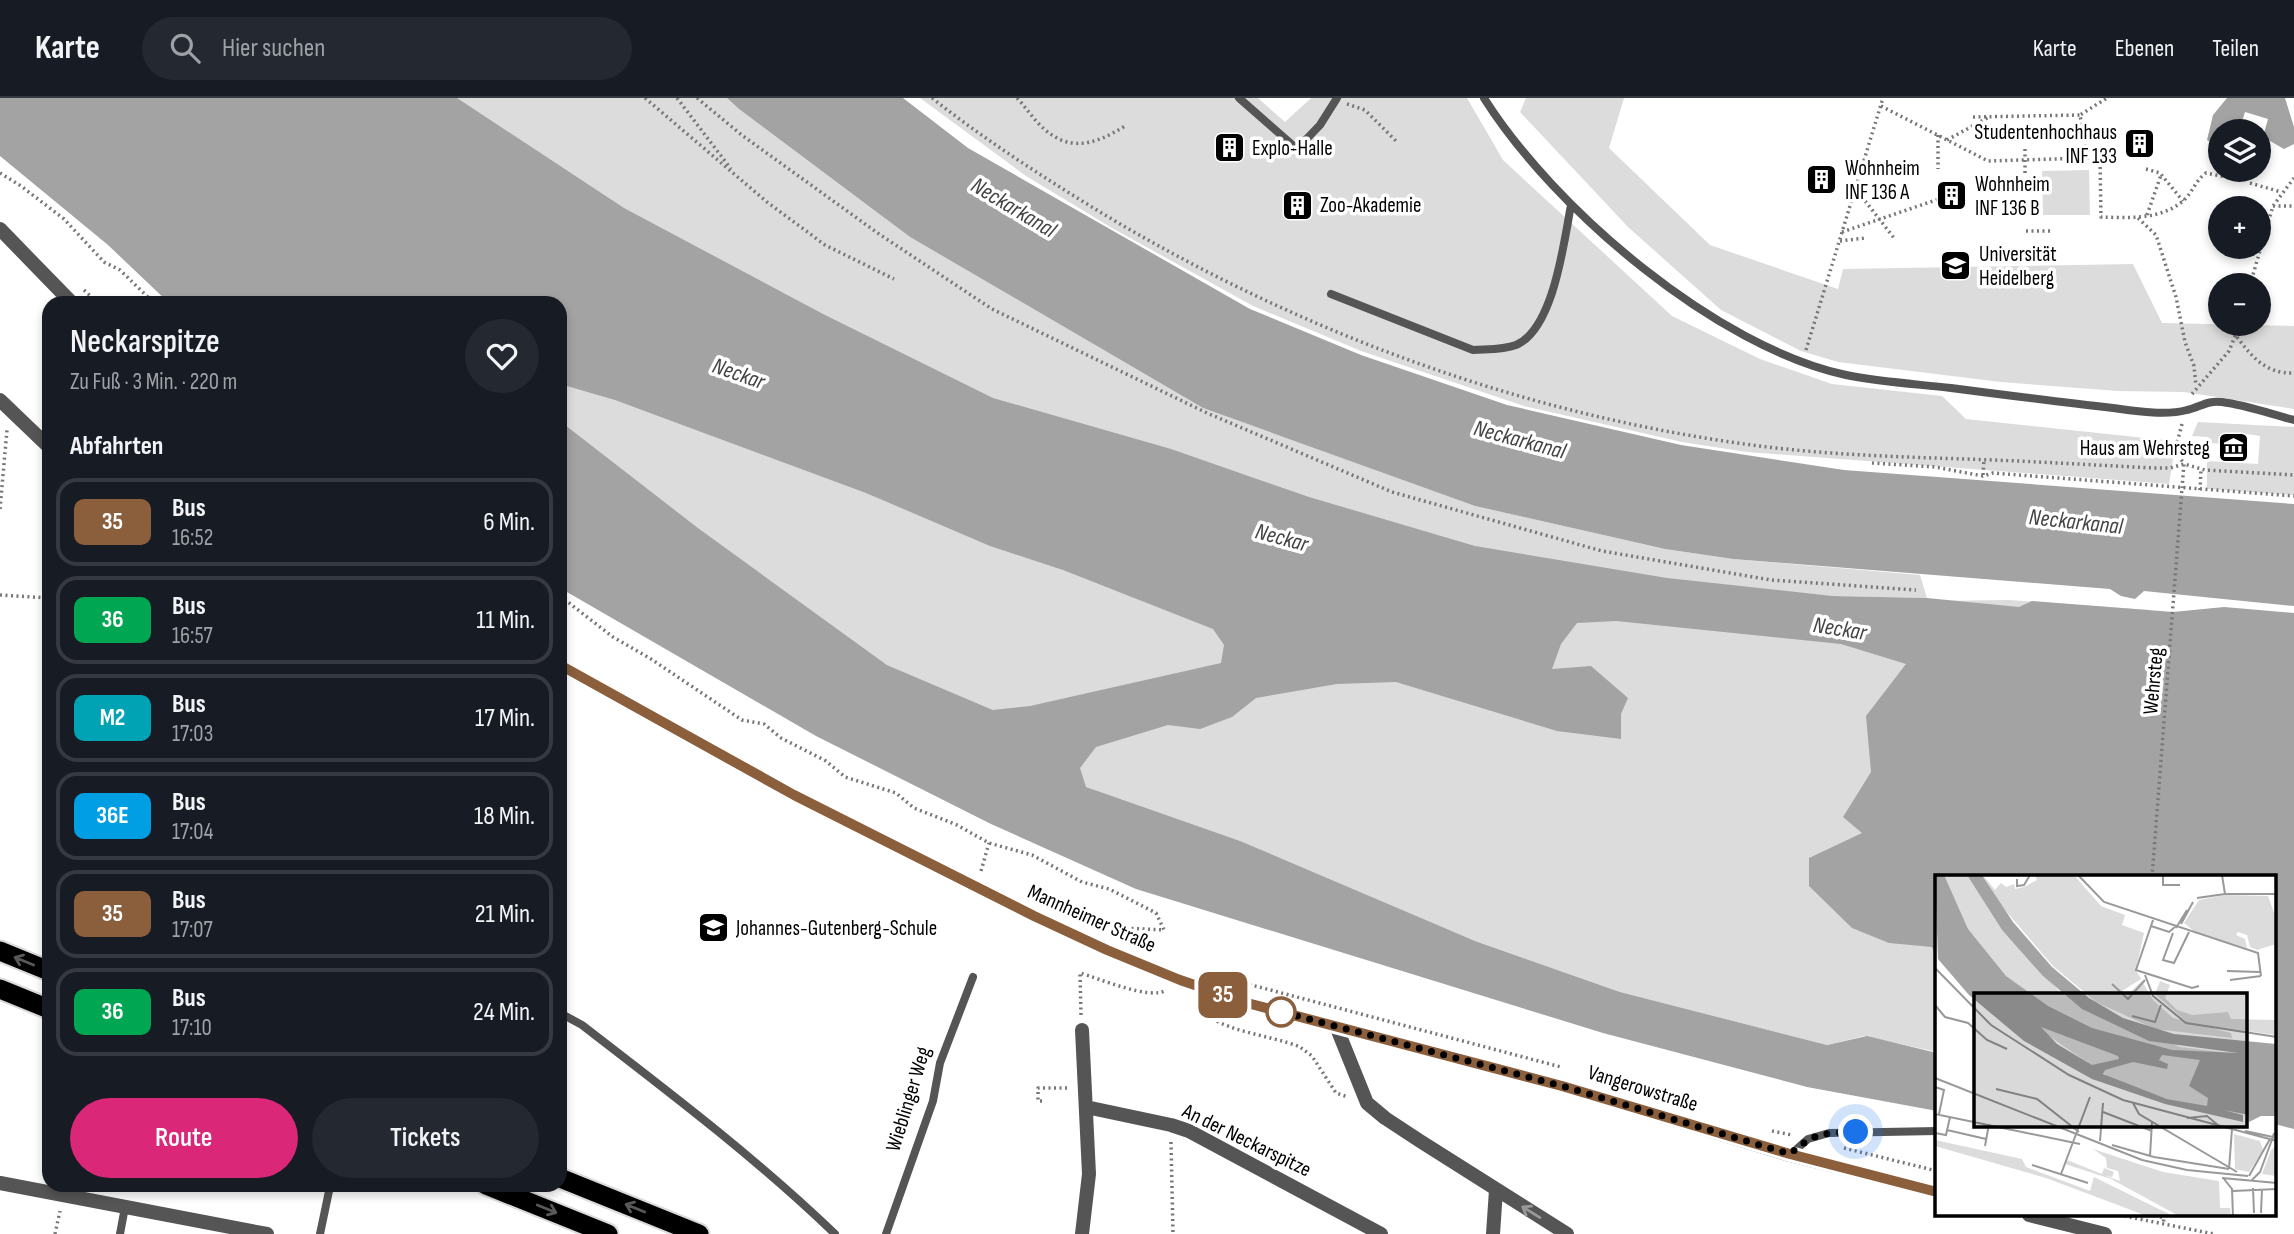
<!DOCTYPE html>
<html lang="de">
<meta charset="utf-8">
<style>
:root{--surface:#171b24;--page:#242831;--text:#f1f3f6;--muted:#9ea1a6;--line:#363941;--accent:#db2777}
body{margin:0;font-family:"Sofia Sans Condensed",sans-serif;background:var(--page);color:var(--text);height:100vh;display:flex;flex-direction:column;font-size:26px;white-space:nowrap}
*{box-sizing:border-box;margin:0}
p{font-size:23px;color:var(--muted)}
.icon{flex:none;width:38px;height:38px;fill:none;stroke:currentColor;stroke-width:2;stroke-linecap:round;stroke-linejoin:round}
.map{position:relative;flex:1;overflow:hidden}
.details{position:absolute;left:42px;top:198px;width:525px;height:896px;display:flex;flex-direction:column;background:var(--surface);border-radius:21px;box-shadow:0 4px 10px #0003}
.details>*{flex:none}
.badge{padding:0 14px;border-radius:10px;font-size:24px;line-height:46px}
.buttons{position:absolute;left:2208px;top:21px;display:grid;gap:14px}
.buttons a{display:grid;place-items:center;width:63px;height:63px;border-radius:50%;background:var(--surface);box-shadow:0 4px 10px #0003;font-size:35px}
.you{position:absolute;width:35px;height:35px;margin:-18px;border:5px solid #fff;border-radius:50%;background:#1a73e8;box-shadow:0 0 0 10px #1a73e833}
.map>.badge{position:absolute;translate:-50% -50%;box-shadow:0 0 0 4px #fff}
h2{padding:0 28px;font-size:26px;line-height:63px}
.round{display:grid;place-items:center;flex:none;width:74px;height:74px;border-radius:37px;background:var(--page)}
.headline{display:flex;align-items:center;justify-content:space-between;height:119px;padding:0 28px}
h1{font-size:33px;font-weight:600;line-height:52px}
.primary-button{display:flex;gap:14px;margin-top:auto;padding:14px 28px}
.primary-button a{flex:1;height:80px;border-radius:42px;background:var(--accent);color:#fff;font-size:28px;font-weight:600;line-height:80px;text-align:center}
.primary-button a+a{background:var(--page);color:var(--text)}
ul{padding:0;list-style:none}
li{display:flex;align-items:center;gap:21px;height:88px;margin:0 14px 10px;padding:0 14px;border:4px solid var(--line);border-radius:21px}
li div{flex:1}
li b{display:block;font-size:26px}
li em{font-style:normal}
li .badge{min-width:77px;font-weight:700;text-align:center}
header{display:flex;align-items:center;gap:42px;box-sizing:border-box;height:98px;padding:0 35px;background:var(--surface);border-bottom:2px solid var(--line)}
header strong{font-size:33px}
nav{display:flex;gap:38px;margin-inline-start:auto;font-size:24px}
.search{width:490px;height:63px;background:var(--page);display:flex;align-items:center;gap:18px;box-sizing:border-box;padding:0 24px;border-radius:38px;color:var(--muted);font-size:26px}
.map>svg:first-child{display:block}
.green{fill:#dcdcdc}
.water{fill:#a3a3a3}
.lines{fill:none;stroke-linecap:round;stroke-linejoin:round}
.trunk-casing{stroke:#dbdbdb;stroke-width:23}
.path{stroke:#777;stroke-width:3.5;stroke-dasharray:2 3.5;stroke-linecap:butt}
.service{stroke:#555;stroke-width:8}
.minor{stroke:#555;stroke-width:14}
.tertiary{stroke:#555;stroke-width:14}
.trunk{stroke:#000;stroke-width:19}
.path-bridge{stroke:#777;stroke-width:3.5;stroke-dasharray:2 3.5;stroke-linecap:butt}
.oneway{stroke:#595959}
.oneway2{stroke:#999}
.line-casing{stroke:#fff;stroke-width:16}
.line{stroke:#8b5e3c;stroke-width:10}
.walk{stroke:#000;stroke-width:7;stroke-dasharray:0 12.6}
.stop-dot{fill:#fff;stroke:#8b5e3c;stroke-width:3.5}
.labels{text-anchor:middle;stroke-width:7;stroke-linejoin:round;paint-order:stroke}
.poi-label{font-size:21px;fill:#000;stroke:#fff;text-anchor:start}
.street-label{font-size:21px;fill:#000;stroke:#fff}
.water-label{font-size:23px;font-style:italic;fill:#444;stroke:#fff}
.inset-road{fill:none;stroke:#999;stroke-width:2}
.view{fill:#000;fill-opacity:0.15;stroke:#000;stroke-width:3.5}
.inset-edge{fill:none;stroke:#000;stroke-width:3.5}
</style>
<header>
<strong>Karte</strong>
<div class="search"><svg class="icon" aria-label="search" viewBox="0 0 24 24"><circle cx="10" cy="10" r="6"/><path d="M15 15l6 6"/></svg>Hier suchen</div>
<nav><a>Karte</a><a>Ebenen</a><a>Teilen</a></nav>
</header>
<div class="map">
<svg width="2294" height="1136" viewBox="0 0 2294 1136">
<rect width="100%" height="100%" fill="#fff"/>
<path class="green" d="M 206,0 L 727,0 L 739,11 L 910,139 L 1203,310 L 1475,408 L 1665,451 L 1733,461 L 1920,477 L 1927,500 L 1833,498 L 1725,487 L 1849,504 L 2010,502 L 2151,512 L 2130,779 L 1937,779 L 1937,954 L 1864,938 L 1827,947 L 1620,894 L 1475,843 L 1086,689 L 993,612 L 887,567 L 698,430 L 560,323 L 560,205 Z
M 920,0 L 1258,0 L 1285,24 L 1311,0 L 1467,0 L 1503,62 L 1672,218 L 1760,261 L 1832,286 L 1942,298 L 1966,321 L 2164,342 L 2173,361 L 2169,386 L 1747,354 L 1682,344 L 1524,308 L 1361,253 L 1253,208 L 1112,130 L 1026,78 Z
M 1526,0 L 1624,0 L 1609,50 L 1710,147 L 1838,191 L 1843,171 L 2133,166 L 2162,225 L 2294,228 L 2294,311 L 2184,294 L 2118,293 L 2001,284 L 1838,264 L 1801,253 L 1721,212 L 1628,129 L 1520,14 Z
M 2089,72 L 2090,117 L 2043,117 L 2042,73 Z
M 2198,324 L 2294,329 L 2294,397 L 2207,391 L 2207,363 L 2258,366 L 2260,338 L 2247,336 L 2246,347 L 2208,345 L 2208,339 L 2192,338 Z"/>
<path class="water" d="M 0,0 L 457,0 L 624,110 L 823,216 L 993,300 L 1171,351 L 1309,399 L 1475,448 L 1667,480 L 1833,498 L 1927,500 L 2019,509 L 2032,503 L 2173,514 L 2224,509 L 2294,515 L 2294,1031 L 2275,1026 L 2275,779 L 1937,779 L 1937,862 L 1932,849 L 1889,845 L 1852,830 L 1809,788 L 1809,760 L 1862,735 L 1843,719 L 1871,674 L 1866,618 L 1906,566 L 1841,546 L 1616,523 L 1577,525 L 1561,546 L 1552,571 L 1591,568 L 1628,600 L 1621,616 L 1621,641 L 1557,633 L 1396,584 L 1337,586 L 1256,600 L 1232,619 L 1200,631 L 1168,627 L 1096,649 L 1080,670 L 1086,689 L 1240,743 L 1475,843 L 1620,894 L 1827,947 L 1867,938 L 1937,955 L 1937,1013 L 1807,989 L 1603,935 L 1136,791 L 991,726 L 816,638 L 560,490 L 560,323 L 698,430 L 887,567 L 993,612 L 1030,608 L 1221,565 L 1224,547 L 1213,531 L 1063,472 L 990,448 L 866,395 L 615,302 L 560,286 L 560,205 L 169,205 L 108,147 L 0,58 Z
M 727,0 L 903,0 L 968,50 L 1250,211 L 1361,257 L 1507,307 L 1681,347 L 1844,372 L 2294,406 L 2294,508 L 2144,493 L 2135,501 L 2121,498 L 2110,491 L 1733,461 L 1665,451 L 1475,408 L 1203,310 L 910,139 L 739,11 Z
M 2227,0 L 2285,0 L 2294,29 L 2294,46 L 2284,51 L 2263,39 L 2268,21 L 2245,14 L 2239,33 L 2221,33 L 2221,47 L 2216,48 L 2207,42 L 2213,17 Z"/>
<g class="lines">
<defs>
<path id="trunk" d="M 0,853 L 49,873
M 0,891 L 49,911
M 560,1080 L 699,1136
M 486,1087 L 608,1136"/>
</defs>
<use href="#trunk" class="trunk-casing"/>
<path class="path" d="M 645,0 L 767,104 L 825,147 L 894,181
M 677,0 L 731,71
M 697,0 L 743,38 L 879,136 L 992,211 L 1207,315 L 1392,394 L 1602,453 L 1771,482 L 1916,492
M 932,0 C 985,42 1043,79 1100,114 C 1306,238 1537,322 1776,350 C 1839,357 1902,359 1965,361 C 2029,363 2092,367 2155,370 L 2170,370 L 2184,366 L 2205,372 L 2294,377
M 1017,0 C 1025,8 1031,18 1039,26 C 1067,55 1093,48 1125,28
M 1347,6 L 1365,12 L 1398,45
M 1881,8 L 1988,63 L 2087,60 L 2080,17 L 2107,0
M 1973,19 L 2080,17
M 1938,37 L 1938,71
M 1947,42 L 1989,19
M 2025,51 L 2025,78
M 2087,60 L 2100,60 L 2101,119 C 2128,120 2164,122 2185,101 C 2193,93 2196,82 2206,75 L 2226,79
M 2146,71 L 2160,75 L 2183,103
M 0,75 L 21,88 L 64,121 L 104,164 L 120,172 L 154,205
M 2250,85 L 2281,94
M 1855,90 L 1894,140
M 2273,108 L 2294,108
M 2147,117 L 2161,77
M 2138,120 L 2156,137 L 2176,199 L 2185,244 L 2194,268 L 2196,288
M 2026,133 L 2051,133
M 1842,134 L 1939,101
M 1840,143 L 1865,140
M 2250,187 L 2273,108 L 2294,80
M 84,192 L 98,205
M 2237,239 C 2252,259 2266,276 2294,275
M 1806,252 L 1883,0
M 2192,296 L 2229,253 L 2240,226
M 2182,326 L 2175,352 L 2184,366 L 2182,390
M 1872,365 L 1935,369 L 1983,378 L 1993,375 L 2294,398
M 1983,377 L 1984,362
M 2200,392 L 2201,371
M 0,411 L 7,332
M 0,497 L 49,500
M 560,498 L 613,539 L 651,561 L 742,622 L 764,626 L 781,640 L 826,663 L 845,679 L 896,695 L 914,710 L 957,727 L 989,745 L 1032,757 L 1082,784 L 1109,791 L 1156,815 L 1164,832 L 1098,829
M 981,773 L 989,745
M 1244,885 L 1561,969
M 1196,906 C 1215,934 1269,936 1300,949 L 1312,958 L 1336,995 L 1348,999
M 1081,917 L 1080,875 C 1098,880 1151,903 1166,892
M 1042,1003 L 1038,1003 L 1038,990 L 1069,990
M 1772,1033 L 1792,1037
M 1171,1044 L 1173,1136
M 1844,1050 L 1937,1073
M 2119,1117 L 2214,1136
M 2155,1117 L 2164,1120 L 2163,1126
M 55,1136 L 60,1113"/>
<path class="service" d="M 1239,0 L 1297,51 L 1320,27 L 1337,0
M 1484,0 C 1554,111 1716,249 1846,277 C 1880,284 1916,286 1951,290 C 2005,297 2059,304 2113,310 C 2135,313 2165,318 2187,312 C 2200,309 2208,302 2222,304 C 2246,307 2271,316 2294,322
M 1331,196 L 1473,252 C 1488,251 1503,252 1516,247 C 1554,231 1564,143 1571,107
M 560,915 L 582,927 C 669,994 756,1060 835,1136
M 1790,1057 L 1808,1041 L 1829,1035 L 1937,1033
M 120,1136 L 125,1109
M 320,1136 L 329,1093
M 886,1136 L 933,1003 L 940,965 L 973,879"/>
<path class="minor" d="M 0,302 L 49,349
M 1336,928 L 1367,1005 L 1385,1020 L 1420,1043 L 1567,1136
M 1086,1009 L 1171,1027 L 1189,1033 L 1381,1136
M 0,1085 L 267,1136
M 1082,1136 L 1089,1076 L 1082,932
M 1493,1136 L 1496,1092"/>
<path class="tertiary" d="M 0,131 L 72,205
M 560,567 L 794,697 L 1034,818 L 1107,852 L 1180,882 L 1250,906 L 1562,988 L 1790,1057 L 1937,1094
M 2029,1117 L 2105,1136"/>
<use href="#trunk" class="trunk"/>
<path class="path-bridge" d="M 2152,779 L 2182,390"/>
</g>
<defs><path id="oneway-shaft" d="M-6 0H5M1.5-3L5.5 0L1.5 3" fill="none" stroke-width="1.6" stroke-linecap="round" stroke-linejoin="round" transform="scale(1.75)"/></defs>
<g class="oneway">
<use href="#oneway-shaft" transform="translate(24 863) rotate(-158)"/>
<use href="#oneway-shaft" transform="translate(635 1110) rotate(-158)"/>
<use href="#oneway-shaft" transform="translate(547 1111) rotate(22)"/>
</g>
<use class="oneway2" href="#oneway-shaft" transform="translate(1531 1114) rotate(-148)"/>
<g class="lines">
<defs>
<path id="line" d="M 560,567 L 794,697 L 1034,818 L 1107,852 L 1180,882 L 1251,906 L 1562,988 L 1790,1056 L 1937,1094"/>
</defs>
<use href="#line" class="line-casing"/>
<use href="#line" class="line"/>
<path class="walk" d="M 1281,914 L 1271,911 L 1562,988 L 1790,1056 C 1815,1034 1823,1035 1856,1034"/>
</g>
<defs>
<symbol id="building-square" viewBox="-11 -11 22 22"><rect x="-9" y="-9" width="18" height="18" rx="4" fill="#000" stroke="#fff"/><path d="M-4-6H4V6H1V3H-1V6H-4ZM-2.5-4.3h1.7v1.8h-1.7ZM.8-4.3h1.7v1.8H.8ZM-2.5-1h1.7V.8h-1.7ZM.8-1h1.7V.8H.8Z" fill="#fff"/></symbol>
<symbol id="university-square" viewBox="-11 -11 22 22"><rect x="-9" y="-9" width="18" height="18" rx="4" fill="#000" stroke="#fff"/><path d="M0-5L7-2L0 1L-7-2ZM-4 1L0 2.5L4 1V4Q0 6-4 4Z" fill="#fff"/></symbol>
<symbol id="museum-square" viewBox="-11 -11 22 22"><rect x="-9" y="-9" width="18" height="18" rx="4" fill="#000" stroke="#fff"/><path d="M0-6L6-3V-2H-6V-3ZM-5-1h2V3h-2ZM-1-1h2V3h-2ZM3-1h2V3H3ZM-6 4H6V6H-6Z" fill="#fff"/></symbol>
<symbol id="school-square" viewBox="-11 -11 22 22"><rect x="-9" y="-9" width="18" height="18" rx="4" fill="#000" stroke="#fff"/><path d="M0-5L7-2L0 1L-7-2ZM-4 1L0 2.5L4 1V4Q0 6-4 4Z" fill="#fff"/></symbol>
</defs>
<g fill-rule="evenodd">
<use href="#building-square" x="2122" y="28" width="35" height="35"/>
<use href="#building-square" x="1212" y="32" width="35" height="35"/>
<use href="#building-square" x="1804" y="64" width="35" height="35"/>
<use href="#building-square" x="1934" y="80" width="35" height="35"/>
<use href="#building-square" x="1280" y="90" width="35" height="35"/>
<use href="#university-square" x="1938" y="150" width="35" height="35"/>
<use href="#museum-square" x="2216" y="332" width="35" height="35"/>
<use href="#school-square" x="696" y="812" width="35" height="35"/>
</g>
<circle class="stop-dot" cx="1281" cy="914" r="14"/>
<g class="labels">
<g class="poi-label">
<text x="2117" y="41" text-anchor="end">Studentenhochhaus<tspan x="2117" dy="24">INF 133</tspan></text>
<text x="1252" y="57">Explo-Halle</text>
<text x="1845" y="77">Wohnheim<tspan x="1845" dy="24">INF 136 A</tspan></text>
<text x="1975" y="93">Wohnheim<tspan x="1975" dy="24">INF 136 B</tspan></text>
<text x="1320" y="114">Zoo-Akademie</text>
<text x="1979" y="163">Universität<tspan x="1979" dy="24">Heidelberg</tspan></text>
<text x="2210" y="357" text-anchor="end">Haus am Wehrsteg</text>
<text x="736" y="837">Johannes-Gutenberg-Schule</text>
</g>
<g class="street-label">
<text transform="translate(2153 583) rotate(-85)" y="7">Wehrsteg</text>
<text transform="translate(1092 820) rotate(24)" y="7">Mannheimer Straße</text>
<text transform="translate(1643 990) rotate(17)" y="7">Vangerowstraße</text>
<text transform="translate(908 1001) rotate(-73)" y="7">Wieblinger Weg</text>
<text transform="translate(1247 1042) rotate(26)" y="7">An der Neckarspitze</text>
</g>
<g class="water-label">
<text transform="translate(1014 109) rotate(31)" y="8">Neckarkanal</text>
<text transform="translate(739 275) rotate(19)" y="8">Neckar</text>
<text transform="translate(1520 341) rotate(15)" y="8">Neckarkanal</text>
<text transform="translate(2076 423) rotate(6)" y="8">Neckarkanal</text>
<text transform="translate(1282 439) rotate(15)" y="8">Neckar</text>
<text transform="translate(1840 530) rotate(9)" y="8">Neckar</text>
</g>
</g>
<g transform="translate(1935 777)">
<rect width="341" height="341" fill="#fff"/>
<path d="M 0,0 L 32,0 L 67,55 L 127,119 L 245,172 L 295,178 L 290,235 L 232,224 L 177,204 L 86,142 L 45,97 ZM 48,0 L 60,15 L 66,8 L 71,12 L 79,9 L 80,14 L 89,12 L 102,5 L 100,0 L 139,0 L 166,31 L 190,40 L 187,50 L 209,58 L 201,95 L 206,104 L 187,116 L 192,120 L 207,106 L 218,125 L 238,143 L 296,158 L 297,163 L 220,154 L 161,127 L 118,91 L 65,29 ZM 290,20 L 333,21 L 341,43 L 341,69 L 322,75 L 315,72 L 312,60 L 303,57 L 301,60 L 310,64 L 312,73 L 260,57 L 249,48 L 264,25 ZM 225,106 L 235,110 L 230,123 L 242,135 L 257,140 L 293,137 L 296,144 L 341,145 L 341,160 L 253,148 L 220,119 ZM 299,259 L 325,266 L 328,275 L 314,297 L 300,294 ZM 0,265 L 87,284 L 91,292 L 155,316 L 159,302 L 238,341 L 212,341 L 111,303 L 0,271 ZM 341,271 L 341,301 L 327,299 L 336,275 ZM 158,274 L 228,297 L 284,306 L 285,333 L 295,333 L 296,341 L 244,341 L 176,304 L 130,289 L 132,285 L 167,299 L 169,293 L 179,297 L 177,302 L 171,301 L 185,306 L 183,296 L 172,293 L 171,283 Z" fill="#dcdcdc"/>
<path d="M 0,0 L 9,0 L 33,54 L 71,101 L 113,131 L 157,153 L 237,175 L 303,178 L 214,166 L 147,134 L 108,101 L 67,55 L 32,0 L 47,0 L 78,47 L 117,92 L 154,123 L 188,143 L 239,159 L 341,169 L 341,241 L 326,241 L 314,247 L 313,240 L 289,235 L 308,240 L 308,247 L 230,229 L 157,204 L 89,166 L 34,120 L 3,84 ZM 106,152 L 183,181 L 184,184 L 157,190 L 122,169 ZM 227,180 L 265,185 L 254,211 L 273,223 L 272,231 L 232,224 L 168,199 L 170,195 L 198,187 L 232,194 L 233,189 L 224,185 Z" fill="#a3a3a3" fill-rule="evenodd"/>
<path class="inset-road" d="M 143,0 L 169,27 L 323,78 L 326,101M 228,0 L 228,10 L 245,10M 287,0 L 290,19 L 342,19M 82,4 L 82,11 L 89,10 L 95,0M 262,23 L 290,19M 218,45 L 201,95 L 257,113 L 264,111M 246,49 L 258,27M 216,51 L 234,57 L 240,52M 241,53 L 252,35M 238,58 L 228,85 L 239,88 L 254,57M 0,93 L 56,150 L 134,200 L 188,225 L 342,266M 292,96 L 325,97M 210,100 L 218,121 L 251,148 L 342,162M 295,105 L 326,101M 177,109 L 193,124 L 210,105M 0,130 L 10,142 L 33,148 L 52,165 L 72,174M 197,141 L 220,147 L 226,130M 0,203 L 207,285 L 252,295 L 313,301M 0,212 L 9,215 L 4,239M 61,214 L 102,224 L 144,257M 198,228 L 204,239 L 302,297M 168,237 L 217,256M 0,239 L 145,269M 252,243 L 272,241 L 284,251M 12,255 L 51,264M 310,256 L 338,262 L 339,258M 0,258 L 11,260 L 15,242M 165,266 L 168,228M 177,270 L 219,282 L 294,294M 50,271 L 54,249M 215,281 L 217,247M 97,290 L 153,308M 294,294 L 297,254M 126,299 L 155,222M 314,301 L 335,264M 287,303 L 342,308M 289,304 L 297,314 L 298,341M 317,305 L 325,297 L 338,262M 318,313 L 319,338M 298,316 L 342,314M 326,338 L 327,314"/>
<path class="view" d="M 39,118 L 312,118 L 312,252 L 39,252 Z"/>
<rect width="341" height="341" class="inset-edge"/>
</g>
</svg>
<div class="buttons">
<a><svg class="icon" aria-label="layers" viewBox="0 0 24 24"><path d="M12 4l9 5-9 5-9-5zM3 14l9 5 9-5"/></svg></a>
<a>+</a>
<a>−</a>
</div>
<div class="you" style="left:1856px;top:1034px"></div>
<b class="badge" style="left:1223px;top:897px;background:#8b5e3c;color:#fff">35</b>
<section class="details">
<div class="headline"><div><h1>Neckarspitze</h1><p>Zu Fuß · 3 Min. · 220 m</p></div><a class="round"><svg class="icon" aria-label="heart" viewBox="0 0 24 24"><path d="M12 20l-8-8c-3-5 5-10 8-4 3-6 11-1 8 4z"/></svg></a></div>
<h2>Abfahrten</h2>
<ul>
<li><span class="badge" style="background:#8b5e3c;color:#fff">35</span><div><b>Bus</b><p>16:52</p></div><em>6 Min.</em></li>
<li><span class="badge" style="background:#00a651;color:#fff">36</span><div><b>Bus</b><p>16:57</p></div><em>11 Min.</em></li>
<li><span class="badge" style="background:#00a3b4;color:#fff">M2</span><div><b>Bus</b><p>17:03</p></div><em>17 Min.</em></li>
<li><span class="badge" style="background:#009ee2;color:#fff">36E</span><div><b>Bus</b><p>17:04</p></div><em>18 Min.</em></li>
<li><span class="badge" style="background:#8b5e3c;color:#fff">35</span><div><b>Bus</b><p>17:07</p></div><em>21 Min.</em></li>
<li><span class="badge" style="background:#00a651;color:#fff">36</span><div><b>Bus</b><p>17:10</p></div><em>24 Min.</em></li>
</ul>
<div class="primary-button"><a>Route</a><a>Tickets</a></div>
</section>
</div>
